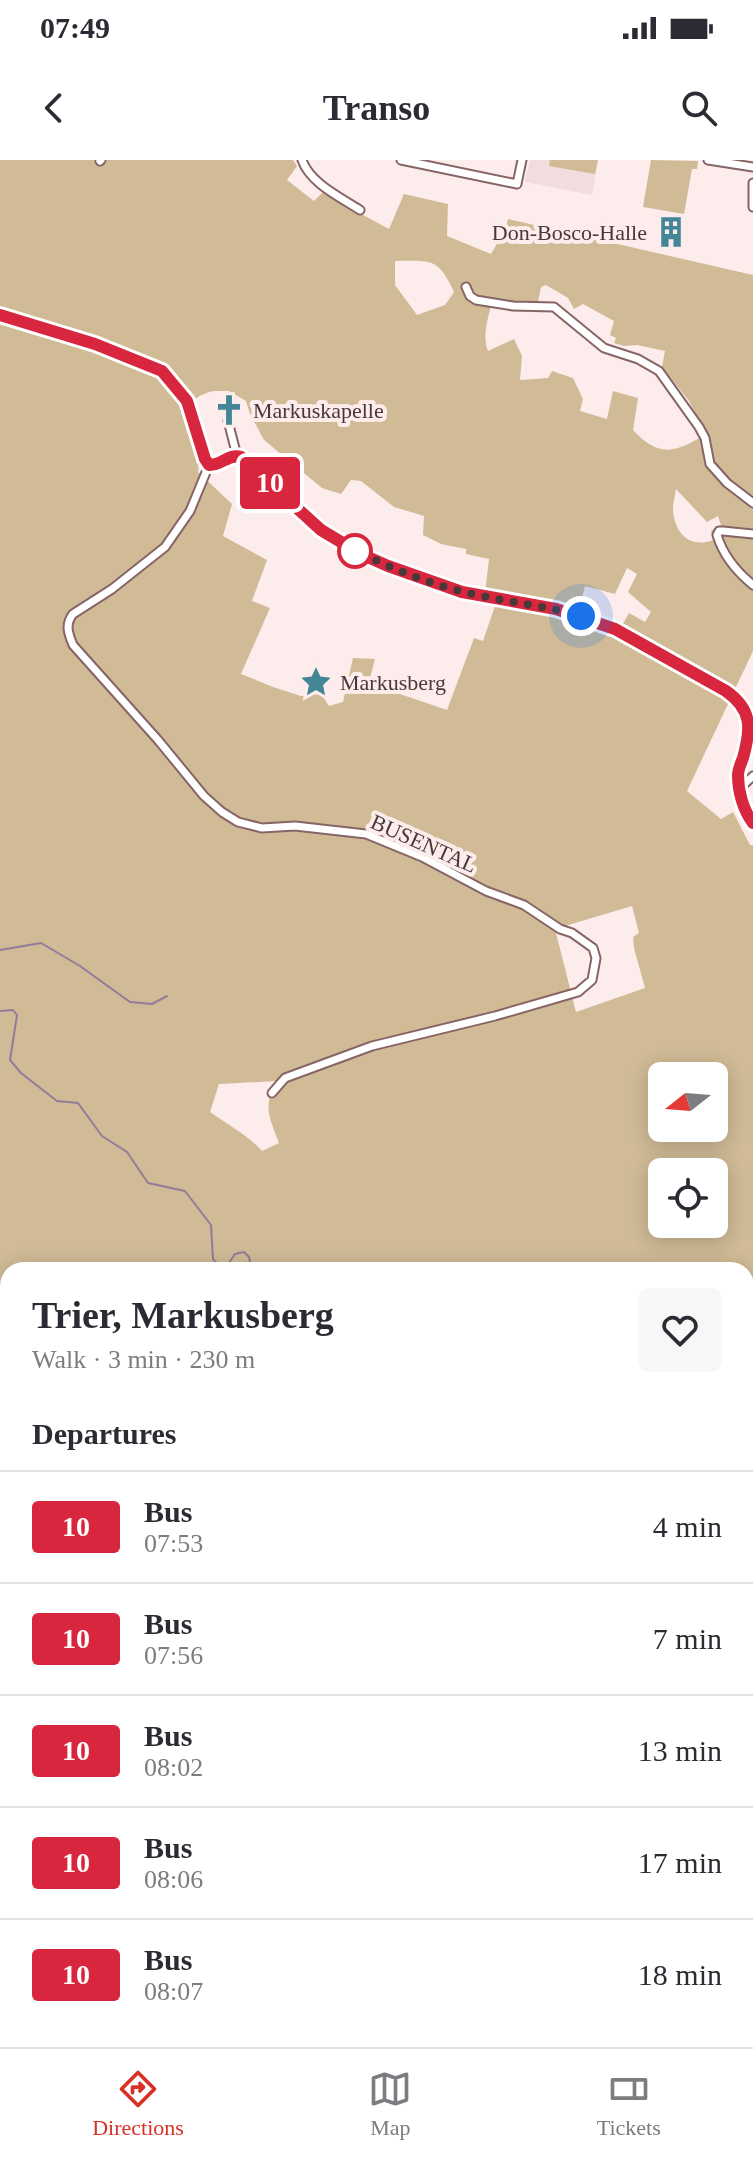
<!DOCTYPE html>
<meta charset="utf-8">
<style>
:root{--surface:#fff;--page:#f7f7f7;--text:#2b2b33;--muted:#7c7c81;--line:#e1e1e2;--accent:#d93025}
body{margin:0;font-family:Georgia,serif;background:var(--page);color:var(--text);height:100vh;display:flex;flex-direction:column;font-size:30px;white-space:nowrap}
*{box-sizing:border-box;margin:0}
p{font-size:26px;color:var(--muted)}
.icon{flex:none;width:44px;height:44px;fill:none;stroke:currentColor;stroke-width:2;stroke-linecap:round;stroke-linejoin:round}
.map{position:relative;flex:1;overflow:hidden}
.details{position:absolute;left:0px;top:1102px;width:754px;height:786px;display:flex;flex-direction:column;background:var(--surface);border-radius:24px 24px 0 0;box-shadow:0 4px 20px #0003}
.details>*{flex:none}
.badge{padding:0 16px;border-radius:6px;font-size:28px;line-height:52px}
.needle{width:52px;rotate:253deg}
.tools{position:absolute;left:648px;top:902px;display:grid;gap:16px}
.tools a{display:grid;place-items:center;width:80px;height:80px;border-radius:12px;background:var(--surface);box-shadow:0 4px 20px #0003;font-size:40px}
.you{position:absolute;width:40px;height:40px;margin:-20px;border:6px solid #fff;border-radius:50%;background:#1a73e8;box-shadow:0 0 0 12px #1a73e833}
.map>.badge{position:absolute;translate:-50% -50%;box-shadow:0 0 0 4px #fff}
h2{padding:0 32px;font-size:30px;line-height:72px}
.round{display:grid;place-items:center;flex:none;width:84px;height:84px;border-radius:12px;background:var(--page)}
.overview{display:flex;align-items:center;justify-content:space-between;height:136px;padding:0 32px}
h1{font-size:38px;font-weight:700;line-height:60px}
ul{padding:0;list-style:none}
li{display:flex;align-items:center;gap:24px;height:112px;padding:0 32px;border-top:2px solid var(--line)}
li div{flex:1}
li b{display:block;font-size:30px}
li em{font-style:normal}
li .badge{min-width:88px;font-weight:700;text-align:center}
.status{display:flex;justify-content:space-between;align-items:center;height:56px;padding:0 40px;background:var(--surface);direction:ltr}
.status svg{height:22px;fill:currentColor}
header{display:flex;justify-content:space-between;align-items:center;height:104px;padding:0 32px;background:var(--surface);font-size:36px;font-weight:700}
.menu{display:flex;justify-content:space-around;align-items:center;height:112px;border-top:2px solid var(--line);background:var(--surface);font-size:22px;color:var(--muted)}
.menu a{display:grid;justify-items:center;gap:4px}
.menu .current{color:var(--accent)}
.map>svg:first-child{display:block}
.built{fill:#f1dddd}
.green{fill:#d0bb96;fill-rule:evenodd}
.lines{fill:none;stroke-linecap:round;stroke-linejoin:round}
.stream{stroke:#937b9a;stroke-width:2}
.minor-casing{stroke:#876465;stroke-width:11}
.minor{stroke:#fff;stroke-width:7}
.line-casing{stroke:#fff;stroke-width:18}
.line{stroke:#d7263d;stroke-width:12}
.walk{stroke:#483838;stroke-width:8;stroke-dasharray:0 14.4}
.stop-dot{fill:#fff;stroke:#d7263d;stroke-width:4}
.labels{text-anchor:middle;stroke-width:8;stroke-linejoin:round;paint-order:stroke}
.poi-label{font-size:22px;fill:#483838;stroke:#fdecec;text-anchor:start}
.street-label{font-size:22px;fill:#483838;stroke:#fdecec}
</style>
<div class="status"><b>07:49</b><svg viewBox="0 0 49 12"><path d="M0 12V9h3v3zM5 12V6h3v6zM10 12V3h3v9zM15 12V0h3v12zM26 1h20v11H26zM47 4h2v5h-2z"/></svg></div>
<header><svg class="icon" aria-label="back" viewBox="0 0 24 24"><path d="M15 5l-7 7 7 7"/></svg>Transo<svg class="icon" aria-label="search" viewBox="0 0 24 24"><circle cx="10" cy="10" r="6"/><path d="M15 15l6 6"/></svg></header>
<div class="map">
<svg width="753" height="1887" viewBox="0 0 753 1887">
<rect width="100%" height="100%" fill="#fdecec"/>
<path class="built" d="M 530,0 L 598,0 L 592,35 L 525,22 Z"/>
<path class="green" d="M 0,0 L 293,0 L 297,6 L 287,20 L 314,41 L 325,30 L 326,35 L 389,69 L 404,34 L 448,44 L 447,76 L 491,94 L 505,70 L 508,59 L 753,115 L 753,491 L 687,631 L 721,659 L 733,652 L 750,685 L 753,685 L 753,1887 L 640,1887 L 641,1880 L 746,1880 L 746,1110 L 8,1110 L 8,1289 L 0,1286 ZM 395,101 C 431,101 438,97 454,132 L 445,145 L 417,155 L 395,125 ZM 546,125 L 568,138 L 574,149 L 583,144 L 614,161 L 610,175 L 616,178 L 614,183 L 624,186 L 637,185 L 665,191 L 662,207 L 689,241 L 706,274 C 675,293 659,298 633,270 L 638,238 L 613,231 L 607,259 L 580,251 L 583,239 L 573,218 L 552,211 L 548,218 L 520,220 L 522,196 L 514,179 L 488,191 C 482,176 488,158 492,142 L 538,142 L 541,127 ZM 214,231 L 229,231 L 246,241 L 250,254 L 264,280 L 322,328 L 341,334 L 351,320 L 361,321 L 394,347 L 424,356 L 423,375 L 441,384 L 466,389 L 466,394 L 489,399 L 485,433 L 498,437 L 483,481 L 474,478 L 447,550 L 391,531 L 391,525 L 380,522 L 378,533 L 367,530 L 375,499 L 353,498 L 343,542 L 329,546 L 321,534 L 301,536 L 273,527 L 241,514 L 270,448 L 252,441 L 267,400 L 223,376 L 232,344 L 198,312 C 204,281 164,242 214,231 ZM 676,329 L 707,362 L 718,356 L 721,365 L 711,371 L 713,380 C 690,389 674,373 673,349 C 673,343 675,335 676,329 ZM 627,408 L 637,414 L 628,432 L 651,452 L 645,462 L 629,453 L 617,474 L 577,458 L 585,426 L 615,434 ZM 632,746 L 639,773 L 633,777 L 634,788 L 645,828 L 576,852 L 555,769 ZM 662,916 L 714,916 L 714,968 L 662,968 ZM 276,921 C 263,948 269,956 279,983 L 262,991 C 248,975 228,965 210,952 L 219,924 ZM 662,1012 L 714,1012 L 714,1064 L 662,1064 Z
M 550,0 L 598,0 L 595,14 L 549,6 Z
M 651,0 L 698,1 L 697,9 L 692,9 L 684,54 L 643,47 Z
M 0,1314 L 8,1318 L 8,1500 L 0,1495 Z
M 223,1880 L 320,1880 L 310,1887 L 224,1887 Z
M 342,1880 L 490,1880 L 510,1887 L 329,1887 Z"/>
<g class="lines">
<path class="stream" d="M 0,790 L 41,783 L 80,806 L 130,842 L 152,844 L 167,836
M 0,851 L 13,850 L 17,855 L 10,900 L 21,913 L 57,941 L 78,943 L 102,976 L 127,992 L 148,1023 L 185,1031 L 211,1065 L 213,1099 L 221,1108 L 227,1106 L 235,1094 L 244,1092 L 249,1097 L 252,1110
M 746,1510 L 753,1518"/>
<defs>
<path id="minor" d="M 302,0 C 310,23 340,37 360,50
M 401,0 L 517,24 L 522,0
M 708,0 L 753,7
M 100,1 L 101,0
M 753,23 L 753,47
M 466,127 L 470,136 L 476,140 L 513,146 L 554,147 L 604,188 L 638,199 L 659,211 L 699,267 L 705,278 L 710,304 L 727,323 L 753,343
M 0,155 L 95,184 L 162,211 L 176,226 L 187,241 L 205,299 L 209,305
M 228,261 L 237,296 L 247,301 L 282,335 L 321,370 L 361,394 L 388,406 L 462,432 L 556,449 L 615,469 L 733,536 C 753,556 750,577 741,602 C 741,604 737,612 737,614 C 736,630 743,651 753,663
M 209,305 L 190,351 L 165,387 L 112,429 L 73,454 C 65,464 68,473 73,485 L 158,580 L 204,636 L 222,652 L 238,662 L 262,668 L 295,666 L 366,674 L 422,697 L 486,731 L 524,745 L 560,769 L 572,773 L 593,788 L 596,798 L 592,820 L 578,832 L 495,856 L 372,886 L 285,918 L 272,933
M 209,305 L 213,306 L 237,296
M 753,374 L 723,371 L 719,371 L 717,375 C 723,395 737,412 753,425
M 740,628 L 753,616
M 0,1709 L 8,1714
M 0,1791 L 1,1792
M 50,1887 L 51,1885 L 55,1887"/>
</defs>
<use href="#minor" class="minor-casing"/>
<use href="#minor" class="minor"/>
</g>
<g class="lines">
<defs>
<path id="line" d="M 0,155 L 95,184 L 162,211 L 187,241 L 205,299 L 209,305 C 221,306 229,293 241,297 L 321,370 L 361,394 L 388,406 L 462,432 L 556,449 L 615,469 L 726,531 C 753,550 751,569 743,598 C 741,603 738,610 738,615 C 738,631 743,650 753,663"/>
</defs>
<use href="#line" class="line-casing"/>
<use href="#line" class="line"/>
<path class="walk" d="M 355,391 L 353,389 C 388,407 426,423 464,432 C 503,442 543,445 581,456"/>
</g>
<defs>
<symbol id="building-bare" viewBox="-9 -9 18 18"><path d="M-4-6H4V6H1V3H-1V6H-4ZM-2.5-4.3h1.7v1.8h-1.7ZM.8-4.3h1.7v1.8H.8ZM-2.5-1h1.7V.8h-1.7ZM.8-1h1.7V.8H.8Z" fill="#438796" stroke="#fdecec" stroke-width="2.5" paint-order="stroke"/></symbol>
<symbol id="church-bare" viewBox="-9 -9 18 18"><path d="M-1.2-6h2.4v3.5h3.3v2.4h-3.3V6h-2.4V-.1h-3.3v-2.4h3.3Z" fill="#438796" stroke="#fdecec" stroke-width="2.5" paint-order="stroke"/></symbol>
<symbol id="sight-bare" viewBox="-9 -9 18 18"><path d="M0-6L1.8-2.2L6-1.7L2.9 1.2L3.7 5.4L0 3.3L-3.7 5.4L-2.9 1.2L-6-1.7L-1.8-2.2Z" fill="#438796" stroke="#fdecec" stroke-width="2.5" paint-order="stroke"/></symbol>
</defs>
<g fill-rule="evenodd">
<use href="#building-bare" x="649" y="50" width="44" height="44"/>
<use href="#church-bare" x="207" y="228" width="44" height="44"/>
<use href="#sight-bare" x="294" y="500" width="44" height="44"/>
</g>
<circle class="stop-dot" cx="355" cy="391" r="16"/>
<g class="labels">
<g class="poi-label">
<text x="647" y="80" text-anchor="end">Don-Bosco-Halle</text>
<text x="253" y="258">Markuskapelle</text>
<text x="340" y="530">Markusberg</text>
</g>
<g class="street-label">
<text transform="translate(424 683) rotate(24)" y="8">BUSENTAL</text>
</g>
</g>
</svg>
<div class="tools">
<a><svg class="needle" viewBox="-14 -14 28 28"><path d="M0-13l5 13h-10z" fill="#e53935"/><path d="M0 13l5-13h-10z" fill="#7c7c81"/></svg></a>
<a><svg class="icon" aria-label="locate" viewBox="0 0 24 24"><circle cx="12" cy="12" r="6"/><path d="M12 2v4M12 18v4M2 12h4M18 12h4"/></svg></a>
</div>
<div class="you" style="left:581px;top:456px"></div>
<b class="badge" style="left:270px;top:323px;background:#d7263d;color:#fff">10</b>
<section class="details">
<div class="overview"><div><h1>Trier, Markusberg</h1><p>Walk · 3 min · 230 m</p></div><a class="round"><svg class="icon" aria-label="heart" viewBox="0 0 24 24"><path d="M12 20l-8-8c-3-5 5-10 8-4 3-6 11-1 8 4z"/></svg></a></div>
<h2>Departures</h2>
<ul>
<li><span class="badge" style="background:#d7263d;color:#fff">10</span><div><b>Bus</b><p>07:53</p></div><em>4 min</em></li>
<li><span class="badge" style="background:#d7263d;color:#fff">10</span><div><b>Bus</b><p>07:56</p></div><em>7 min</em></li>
<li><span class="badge" style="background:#d7263d;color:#fff">10</span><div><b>Bus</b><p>08:02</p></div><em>13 min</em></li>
<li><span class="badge" style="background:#d7263d;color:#fff">10</span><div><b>Bus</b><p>08:06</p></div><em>17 min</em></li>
<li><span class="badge" style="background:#d7263d;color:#fff">10</span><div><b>Bus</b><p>08:07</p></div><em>18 min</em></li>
</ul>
</section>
</div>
<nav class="menu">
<a class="current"><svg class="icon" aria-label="directions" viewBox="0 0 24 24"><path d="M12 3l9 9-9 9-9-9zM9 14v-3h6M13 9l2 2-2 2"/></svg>Directions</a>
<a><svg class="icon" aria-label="map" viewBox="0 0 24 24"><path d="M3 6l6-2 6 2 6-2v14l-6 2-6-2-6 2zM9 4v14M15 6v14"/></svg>Map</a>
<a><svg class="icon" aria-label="tickets" viewBox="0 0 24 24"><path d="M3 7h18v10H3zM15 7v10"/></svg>Tickets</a>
</nav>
